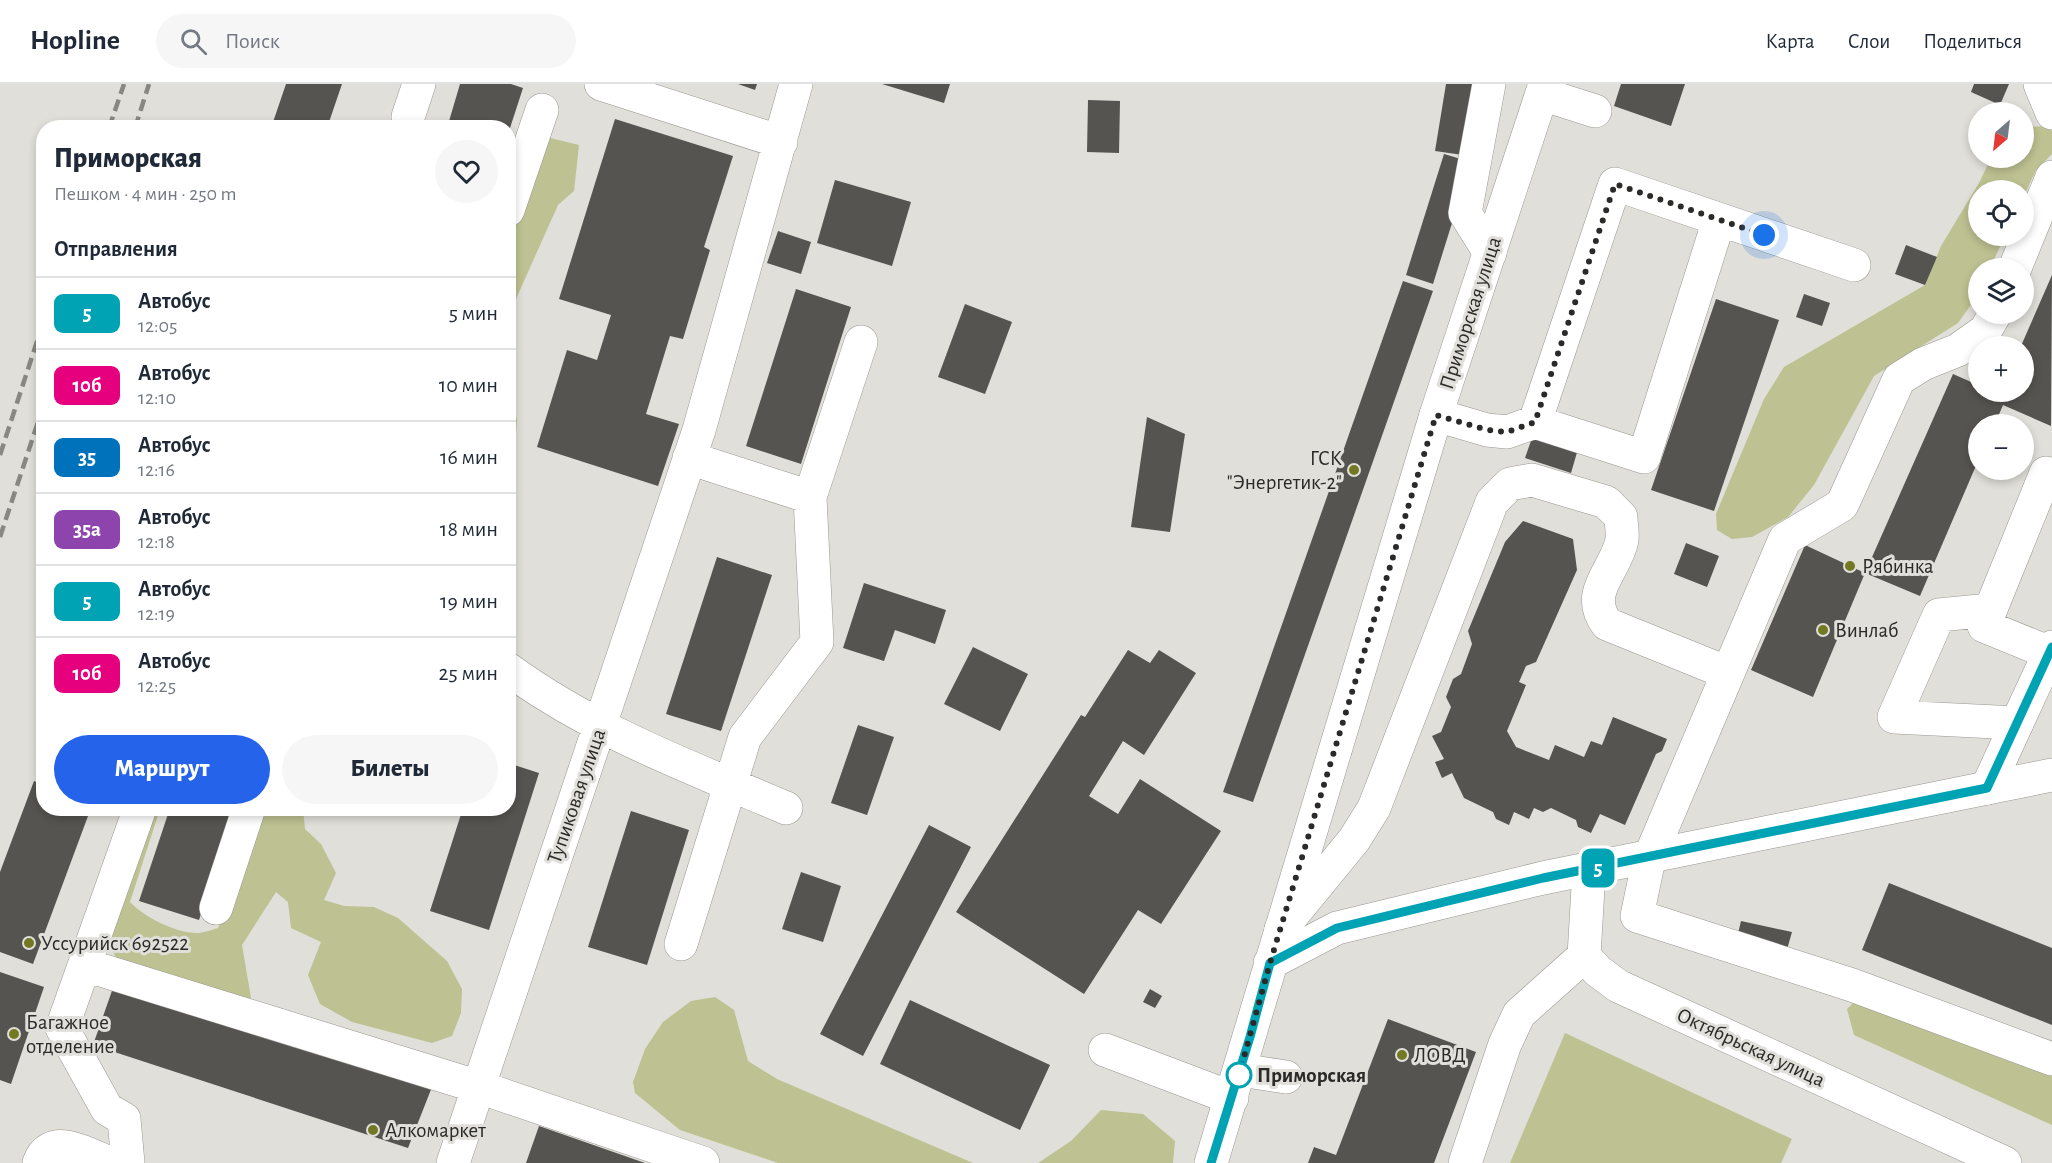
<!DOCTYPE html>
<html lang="ru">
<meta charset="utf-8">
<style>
:root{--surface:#fff;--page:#f6f6f7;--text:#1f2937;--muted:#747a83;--line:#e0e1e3;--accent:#2563eb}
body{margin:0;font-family:"Alegreya Sans",sans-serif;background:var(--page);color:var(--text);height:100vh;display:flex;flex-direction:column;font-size:22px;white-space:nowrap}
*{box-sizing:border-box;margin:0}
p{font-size:20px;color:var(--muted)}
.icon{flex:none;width:33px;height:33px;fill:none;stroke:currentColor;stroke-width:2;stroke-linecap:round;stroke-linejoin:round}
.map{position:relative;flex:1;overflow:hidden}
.sheet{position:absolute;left:36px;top:36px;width:480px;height:696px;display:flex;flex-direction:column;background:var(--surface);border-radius:24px;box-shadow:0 3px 9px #0003}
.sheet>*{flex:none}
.badge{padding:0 12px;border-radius:9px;font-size:21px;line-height:39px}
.needle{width:39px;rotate:208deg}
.buttons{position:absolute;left:1968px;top:18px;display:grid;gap:12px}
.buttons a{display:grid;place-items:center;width:66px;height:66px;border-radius:50%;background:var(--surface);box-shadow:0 3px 9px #0003;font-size:30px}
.you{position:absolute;width:30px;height:30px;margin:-15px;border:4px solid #fff;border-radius:50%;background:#1a73e8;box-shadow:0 0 0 9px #1a73e833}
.map>.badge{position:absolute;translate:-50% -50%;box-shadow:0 0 0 3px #fff}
h2{padding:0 18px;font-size:22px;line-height:54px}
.round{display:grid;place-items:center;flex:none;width:63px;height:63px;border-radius:32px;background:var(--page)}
.summary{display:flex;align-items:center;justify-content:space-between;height:102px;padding:0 18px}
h1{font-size:28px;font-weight:800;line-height:45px}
.action{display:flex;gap:12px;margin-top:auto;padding:12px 18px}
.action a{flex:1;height:69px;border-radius:36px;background:var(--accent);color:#fff;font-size:24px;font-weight:800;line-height:69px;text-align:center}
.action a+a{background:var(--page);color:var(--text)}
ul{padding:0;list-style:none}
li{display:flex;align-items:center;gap:18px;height:72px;padding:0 18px;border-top:2px solid var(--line)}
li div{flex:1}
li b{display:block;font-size:22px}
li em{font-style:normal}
li .badge{min-width:66px;font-weight:700;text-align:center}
header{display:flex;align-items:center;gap:36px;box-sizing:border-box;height:84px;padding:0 30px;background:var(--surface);border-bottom:2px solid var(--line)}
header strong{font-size:28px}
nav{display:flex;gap:33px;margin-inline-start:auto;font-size:21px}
.search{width:420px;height:54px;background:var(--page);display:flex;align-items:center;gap:15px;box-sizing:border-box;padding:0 21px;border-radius:33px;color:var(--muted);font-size:22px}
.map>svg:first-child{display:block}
.green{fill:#bec191}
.building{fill:#565450}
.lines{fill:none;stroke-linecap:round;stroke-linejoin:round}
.minor-casing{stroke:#999792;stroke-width:34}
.major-casing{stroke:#999792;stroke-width:34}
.minor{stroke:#fff;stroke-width:33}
.major{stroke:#fff;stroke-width:33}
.rail{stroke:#888782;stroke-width:4.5;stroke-dasharray:12 6;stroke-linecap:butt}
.line-casing{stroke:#fff;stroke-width:14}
.line{stroke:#00a3b4;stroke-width:9}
.walk{stroke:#2b2a28;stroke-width:6;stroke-dasharray:0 10.8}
.poi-dot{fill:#727922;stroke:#e0dfd9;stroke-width:2}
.stop-dot{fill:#fff;stroke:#00a3b4;stroke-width:3}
.labels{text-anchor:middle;stroke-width:6;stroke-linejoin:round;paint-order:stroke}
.street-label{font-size:21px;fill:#2b2a28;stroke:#e0dfd9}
.poi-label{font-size:21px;fill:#2b2a28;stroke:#e0dfd9;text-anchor:start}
.stop-label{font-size:21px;font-weight:bold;fill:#2b2a28;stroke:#e0dfd9;text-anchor:start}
</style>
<header>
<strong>Hopline</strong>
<div class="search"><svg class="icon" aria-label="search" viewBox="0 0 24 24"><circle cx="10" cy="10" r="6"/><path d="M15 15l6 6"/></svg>Поиск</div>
<nav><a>Карта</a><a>Слои</a><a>Поделиться</a></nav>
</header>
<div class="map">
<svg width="2052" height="1079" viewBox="0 0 2052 1079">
<rect width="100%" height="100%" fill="#e0dfd9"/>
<path class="green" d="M 2049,42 L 2052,47 L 2052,70 L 2036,86 L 2024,112 L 2024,106 L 1978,106 L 1978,152 L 2005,152 L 1990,184 L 1978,184 L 1978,211 L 1958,239 L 1874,292 L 1814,401 L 1788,433 L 1752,453 L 1732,455 L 1717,446 L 1716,430 L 1764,315 L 1784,283 L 1925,201 L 1941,162 L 1979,99 L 1991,74 L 2024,74 L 2024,43 Z
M 546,53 L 579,61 L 574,107 L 558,121 L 511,226 L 509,274 L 509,154 Z
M 509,309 L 517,336 L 509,439 L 508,439 Z
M 148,725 L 160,725 L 130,818 C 144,833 177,850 199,849 C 205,848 212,846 218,844 L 236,804 L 261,725 L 303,725 L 305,745 L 321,760 L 336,789 L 324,816 L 344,822 L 374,823 L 398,834 L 447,877 L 462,905 L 461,929 L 452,952 L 432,959 L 352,938 L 320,920 L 308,891 L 321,858 L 291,844 L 288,818 L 276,808 L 242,861 L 251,914 L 235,924 L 123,887 L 111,864 L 118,812 Z
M 715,913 L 734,926 L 748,977 L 777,995 L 973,1079 L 778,1079 L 680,1046 L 635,1009 L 633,998 L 645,965 L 663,938 L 691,917 Z
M 1856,916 L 2052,991 L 2052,1041 L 1854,951 L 1847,925 Z
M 1565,949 L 1792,1055 L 1781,1079 L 1510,1079 Z
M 1101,1026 L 1143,1030 L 1175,1057 L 1173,1079 L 1038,1079 L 1071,1057 Z"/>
<path class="building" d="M 286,0 L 342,0 L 327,44 L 271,44 Z
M 460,0 L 511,0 L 523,4 L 510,44 L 447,44 Z
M 738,0 L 757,0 L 755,6 Z
M 882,0 L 950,0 L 944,19 Z
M 1446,0 L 1474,0 L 1463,71 L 1435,67 Z
M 1621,0 L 1685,0 L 1671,42 L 1614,22 Z
M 1974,0 L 2009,0 L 2000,21 L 1971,8 Z
M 1088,16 L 1120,17 L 1119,69 L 1087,68 Z
M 615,35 L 733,72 L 704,163 L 710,166 L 683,255 L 670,252 L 646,330 L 679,340 L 658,402 L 537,363 L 567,266 L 597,276 L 611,231 L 559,215 Z
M 1444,70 L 1471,78 L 1433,200 L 1406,191 Z
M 835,96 L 911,118 L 892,182 L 817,159 Z
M 778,147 L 811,158 L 801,190 L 767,179 Z
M 1906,161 L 1937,173 L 1925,201 L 1895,190 Z
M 2052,191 L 2051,342 L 2003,321 L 1995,340 L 1978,340 L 1978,377 L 1920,512 L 1865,489 L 1953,290 L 1978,301 L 1978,308 L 2000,310 L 2001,308 L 2024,308 L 2024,262 L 2021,262 Z
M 1403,197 L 1433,207 L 1253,718 L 1223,708 Z
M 796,205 L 851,223 L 801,380 L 746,362 Z
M 1804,210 L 1830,219 L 1822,242 L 1796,233 Z
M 1716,215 L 1779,236 L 1714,427 L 1651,406 Z
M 965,220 L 1012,238 L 985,310 L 938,293 Z
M 1147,333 L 1185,350 L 1170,448 L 1131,443 Z
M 1533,351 L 1578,365 L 1571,389 L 1525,374 Z
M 1523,437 L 1573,455 L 1577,486 L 1536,578 L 1526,582 L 1519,598 L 1526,601 L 1507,647 L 1516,663 L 1549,676 L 1555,661 L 1584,673 L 1591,657 L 1602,661 L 1613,633 L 1667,655 L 1662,667 L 1656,670 L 1625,741 L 1600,730 L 1591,749 L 1578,743 L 1576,736 L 1551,724 L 1543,728 L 1534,724 L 1529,735 L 1514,728 L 1509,741 L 1496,735 L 1493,728 L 1464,714 L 1452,689 L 1442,694 L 1435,678 L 1444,675 L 1432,652 L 1441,648 L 1451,623 L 1446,613 L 1453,595 L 1461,590 L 1472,560 L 1468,547 L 1505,458 Z
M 1686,459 L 1719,472 L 1707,503 L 1674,490 Z
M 1805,461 L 1865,489 L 1813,613 L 1751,586 Z
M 717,473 L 772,491 L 721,647 L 666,630 Z
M 864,499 L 946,526 L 935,560 L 895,546 L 884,577 L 843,564 Z
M 973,563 L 1028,590 L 1000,647 L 944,620 Z
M 1128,566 L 1150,579 L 1159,566 L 1196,589 L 1144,671 L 1123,657 L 1089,712 L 1118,730 L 1140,695 L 1221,747 L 1161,840 L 1138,826 L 1084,910 L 956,828 L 1081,631 L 1085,633 Z
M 858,641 L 894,653 L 867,731 L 831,719 Z
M 508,679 L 539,689 L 489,846 L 430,827 L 463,724 L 508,724 Z
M 34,697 L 44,701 L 44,724 L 91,724 L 33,880 L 0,868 L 0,788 Z
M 170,724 L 236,724 L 199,836 L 139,817 Z
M 631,727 L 689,746 L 647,881 L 588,863 Z
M 929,741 L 971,763 L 863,972 L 820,950 Z
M 801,788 L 841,802 L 823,858 L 782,845 Z
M 1889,799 L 2052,864 L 2052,941 L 1862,866 Z
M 1741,837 L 1792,848 L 1786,869 L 1736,858 Z
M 0,888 L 44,903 L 11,1000 L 0,996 Z
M 114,901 L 432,1003 L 408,1064 L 93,961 Z
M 1150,905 L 1162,912 L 1155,924 L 1143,918 Z
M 910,916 L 1050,981 L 1020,1046 L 880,980 Z
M 1388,935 L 1476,968 L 1434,1079 L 1308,1079 L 1314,1063 L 1336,1071 Z
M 539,1042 L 645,1079 L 526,1079 Z"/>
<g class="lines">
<defs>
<path id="minor" d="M 601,0 L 781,58
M 1489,0 L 1465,129 L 1490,169
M 2040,0 L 2052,29
M 1542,10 L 1595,27
M 408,33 L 419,0
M 508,126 L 542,26
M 2015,184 L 2052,93
M 1995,230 L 1985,247 L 1958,266 L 1923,280 L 1899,295 L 1842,421 L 1785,455 L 1649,775 L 1637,832 L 1852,901 L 2052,975
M 1436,331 L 1487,346 L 1507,348 L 1535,338 L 1644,373 L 1719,136
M 1535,338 L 1615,100 L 1854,181
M 689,374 L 810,413
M 1990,526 L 1939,531 L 1894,633 L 2017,639
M 2050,569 L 1984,542 L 2046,389 L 2052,391
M 508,585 C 593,647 690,683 786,724
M 1987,704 L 2052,691
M 1589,786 L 1584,872 L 1598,887 L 1618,902 L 2005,1079
M 216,824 L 249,724
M 1281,845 L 1354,756 L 1374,724 L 1492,418 L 1510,400 L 1532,396 L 1606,418 L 1621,433 C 1621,440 1623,449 1622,456 C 1616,487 1583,508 1607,540 L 1728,589
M 681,860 L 745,653 L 817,558 L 810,413 L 861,258
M 85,881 L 479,1003 L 703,1079
M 1105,966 L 1232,1014
M 1240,986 L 1286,993
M 39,1079 C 50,1047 88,1070 109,1079
M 128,1079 L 124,1035 L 107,1025 L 62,944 L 140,724
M 453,1079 L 699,346 L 796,0
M 1465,1079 L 1505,960 L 1519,930 L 1584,872"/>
<path id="major" d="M 1270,879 L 1337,844 L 1543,794 L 1987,704 L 2052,563
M 1211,1079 L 1436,331 L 1545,0"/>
</defs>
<use href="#minor" class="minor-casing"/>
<use href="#major" class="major-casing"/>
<use href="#minor" class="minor"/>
<use href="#major" class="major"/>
<path class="rail" d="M 109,44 L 124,0
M 135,44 L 149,0
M 0,371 L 44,236
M 0,453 L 44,320"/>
</g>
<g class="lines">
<defs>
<path id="line" d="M 1211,1079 L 1250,953 L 1270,879 L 1337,844 L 1543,794 L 1987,704 L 2052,563"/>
</defs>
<use href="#line" class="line-casing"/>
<use href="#line" class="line"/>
<path class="walk" d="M 1239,991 L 1270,879 L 1436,331 L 1487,346 L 1507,348 L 1535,338 L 1615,100 L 1764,151"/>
</g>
<g class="poi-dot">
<circle cx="1354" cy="386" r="6"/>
<circle cx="1850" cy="482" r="6"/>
<circle cx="1823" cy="546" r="6"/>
<circle cx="29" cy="859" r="6"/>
<circle cx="14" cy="950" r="6"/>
<circle cx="1402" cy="971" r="6"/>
<circle cx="373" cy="1046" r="6"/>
</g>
<circle class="stop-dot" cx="1239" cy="991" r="12"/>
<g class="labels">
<g class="street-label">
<text transform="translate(1470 229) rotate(-72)" y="7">Приморская улица</text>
<text transform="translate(576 712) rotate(-71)" y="7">Тупиковая улица</text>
<text transform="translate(1751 963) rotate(25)" y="7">Октябрьская улица</text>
</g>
<g class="poi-label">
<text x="1342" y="381" text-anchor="end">ГСК<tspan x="1342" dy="24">"Энергетик-2"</tspan></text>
<text x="1862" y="489">Рябинка</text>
<text x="1835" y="553">Винлаб</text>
<text x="41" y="866">Уссурийск 692522</text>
<text x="26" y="945">Багажное<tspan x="26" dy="24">отделение</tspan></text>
<text x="1414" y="978">ЛОВД</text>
<text x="385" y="1053">Алкомаркет</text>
</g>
<g class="stop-label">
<text x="1257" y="998">Приморская</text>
</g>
</g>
</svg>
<div class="buttons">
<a><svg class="needle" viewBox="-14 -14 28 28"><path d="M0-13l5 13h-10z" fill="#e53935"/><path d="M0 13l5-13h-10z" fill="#747a83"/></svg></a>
<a><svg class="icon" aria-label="locate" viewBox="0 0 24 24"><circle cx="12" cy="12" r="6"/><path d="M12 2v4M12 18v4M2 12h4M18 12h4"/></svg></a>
<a><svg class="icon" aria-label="layers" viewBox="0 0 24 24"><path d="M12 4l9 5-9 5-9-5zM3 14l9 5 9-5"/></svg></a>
<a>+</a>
<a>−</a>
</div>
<div class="you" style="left:1764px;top:151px"></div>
<b class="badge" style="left:1598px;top:784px;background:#00a3b4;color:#fff">5</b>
<section class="sheet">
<div class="summary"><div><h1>Приморская</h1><p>Пешком · 4 мин · 250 m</p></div><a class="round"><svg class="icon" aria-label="heart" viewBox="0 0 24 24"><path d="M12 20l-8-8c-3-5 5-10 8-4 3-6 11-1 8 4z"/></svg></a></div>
<h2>Отправления</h2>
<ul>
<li><span class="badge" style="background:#00a3b4;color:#fff">5</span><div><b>Автобус</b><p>12:05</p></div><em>5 мин</em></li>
<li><span class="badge" style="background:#e6007e;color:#fff">10б</span><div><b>Автобус</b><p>12:10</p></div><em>10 мин</em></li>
<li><span class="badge" style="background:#0072bc;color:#fff">35</span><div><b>Автобус</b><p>12:16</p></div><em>16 мин</em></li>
<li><span class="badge" style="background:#8e44ad;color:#fff">35а</span><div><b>Автобус</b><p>12:18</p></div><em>18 мин</em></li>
<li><span class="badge" style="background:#00a3b4;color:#fff">5</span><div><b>Автобус</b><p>12:19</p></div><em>19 мин</em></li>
<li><span class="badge" style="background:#e6007e;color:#fff">10б</span><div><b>Автобус</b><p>12:25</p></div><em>25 мин</em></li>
</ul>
<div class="action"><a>Маршрут</a><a>Билеты</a></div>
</section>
</div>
